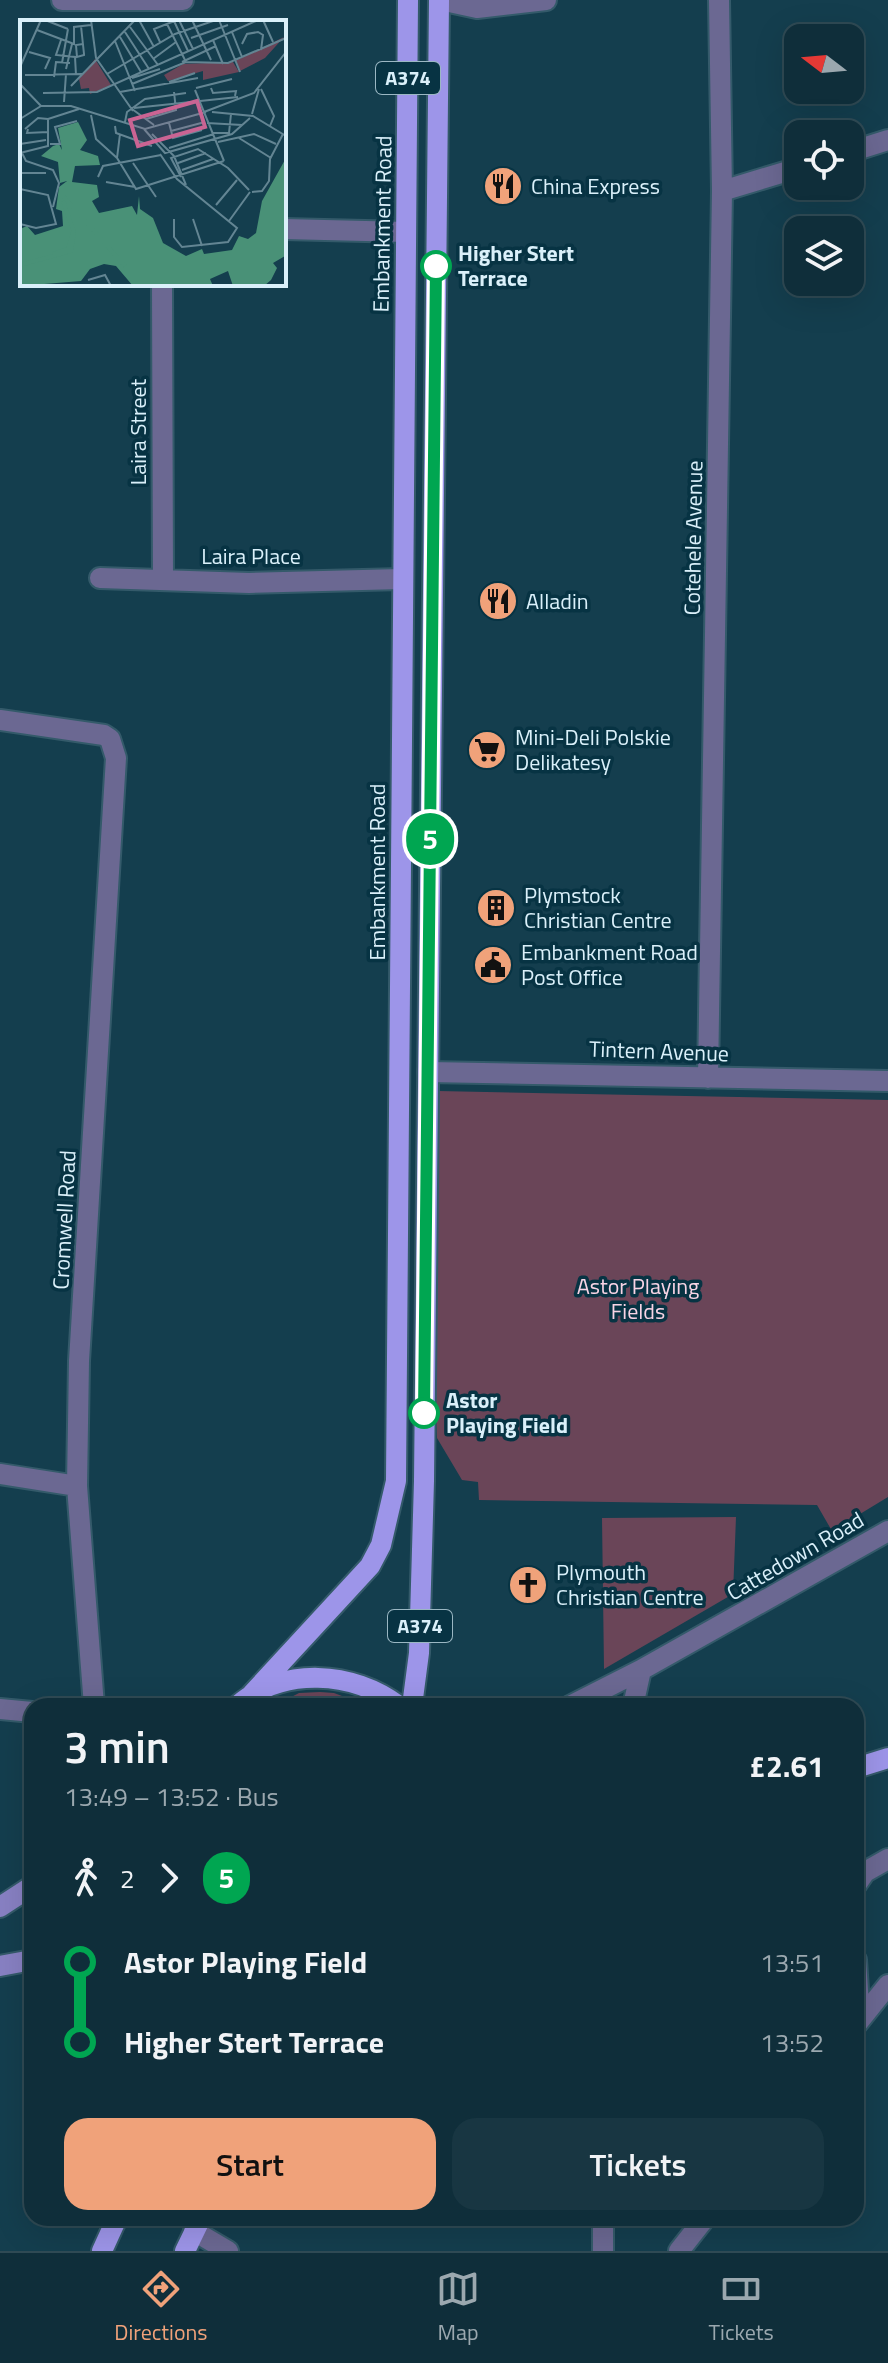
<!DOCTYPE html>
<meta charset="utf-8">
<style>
:root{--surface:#0f2e3a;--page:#183642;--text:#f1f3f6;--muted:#9ba8af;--line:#2f4a54;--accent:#f0a27a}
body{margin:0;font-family:"Titillium Web",sans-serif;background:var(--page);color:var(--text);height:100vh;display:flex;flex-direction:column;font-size:30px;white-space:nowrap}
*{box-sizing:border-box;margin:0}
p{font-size:26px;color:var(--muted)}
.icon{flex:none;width:44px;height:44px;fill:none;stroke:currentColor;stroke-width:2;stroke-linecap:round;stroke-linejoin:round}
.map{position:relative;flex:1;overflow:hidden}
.side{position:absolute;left:24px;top:1698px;width:840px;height:528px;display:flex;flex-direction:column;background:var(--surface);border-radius:24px;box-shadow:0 8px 32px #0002,0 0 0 2px var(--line)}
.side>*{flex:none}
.badge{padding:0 16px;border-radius:26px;font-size:28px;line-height:52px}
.needle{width:52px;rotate:286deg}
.controls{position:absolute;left:784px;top:24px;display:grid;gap:16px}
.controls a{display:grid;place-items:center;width:80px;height:80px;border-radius:16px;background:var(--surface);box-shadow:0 8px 32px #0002,0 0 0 2px var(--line);font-size:40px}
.map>.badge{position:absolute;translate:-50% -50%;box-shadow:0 0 0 4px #fff}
.legs{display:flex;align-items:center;gap:12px;height:88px;padding:0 40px;font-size:26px}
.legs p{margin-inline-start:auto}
.summary{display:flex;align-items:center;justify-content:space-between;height:136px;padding:0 40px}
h1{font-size:44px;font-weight:600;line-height:60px}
.cta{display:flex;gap:16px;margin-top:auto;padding:16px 40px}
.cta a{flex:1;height:92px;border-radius:24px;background:var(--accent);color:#111;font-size:32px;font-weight:600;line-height:92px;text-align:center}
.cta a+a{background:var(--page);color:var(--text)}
ul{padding:0 40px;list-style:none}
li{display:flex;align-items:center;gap:28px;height:80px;font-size:30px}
li i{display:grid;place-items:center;width:12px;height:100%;margin:0 10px;background:currentColor}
li i::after{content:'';width:20px;height:20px;margin:-10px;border:6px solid;border-radius:50%;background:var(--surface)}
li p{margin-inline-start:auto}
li:first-child i{background:linear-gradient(#0000 50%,currentColor 0)}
li:last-child i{background:linear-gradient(currentColor 50%,#0000 0)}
.menu{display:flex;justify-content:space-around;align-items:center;height:112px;border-top:2px solid var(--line);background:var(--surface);font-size:22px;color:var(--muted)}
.menu a{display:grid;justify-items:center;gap:4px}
.menu .selected{color:var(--accent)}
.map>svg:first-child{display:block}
.green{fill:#6a4558}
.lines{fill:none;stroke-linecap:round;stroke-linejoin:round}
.minor-casing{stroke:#345a6a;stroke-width:24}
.tertiary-casing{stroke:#345a6a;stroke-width:24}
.secondary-casing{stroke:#345a6a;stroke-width:24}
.primary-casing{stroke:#345a6a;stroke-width:24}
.minor{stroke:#6b6892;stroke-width:20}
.tertiary{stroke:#6b6892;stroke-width:20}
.secondary{stroke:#8881c3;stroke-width:20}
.primary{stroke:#9d95e9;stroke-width:20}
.line-1-casing{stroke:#fff;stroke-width:18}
.line-1{stroke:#00a651;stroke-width:12}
.stop-1-dot{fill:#fff;stroke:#00a651;stroke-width:4}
.labels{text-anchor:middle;stroke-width:7;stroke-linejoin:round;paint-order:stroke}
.shield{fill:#073343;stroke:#9bb7c3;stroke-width:2}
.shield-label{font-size:20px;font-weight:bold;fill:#daf0fa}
.poi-label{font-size:22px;fill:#daf0fa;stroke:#073343;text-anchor:start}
.street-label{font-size:22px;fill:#daf0fa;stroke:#073343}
.stop-label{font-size:22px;font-weight:bold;fill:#daf0fa;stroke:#073343;text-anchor:start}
.park-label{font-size:22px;fill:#f8d4e5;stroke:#073343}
.inset-river{fill:none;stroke:#499177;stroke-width:4}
.inset-road{fill:none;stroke:#638593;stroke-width:2}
.view{fill:#ca6493;fill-opacity:0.15;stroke:#ca6493;stroke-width:4}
.inset-edge{fill:none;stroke:#daf0fa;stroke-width:4}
</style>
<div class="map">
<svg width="888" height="2251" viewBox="0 0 888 2251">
<rect width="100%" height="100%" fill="#143e4e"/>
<path class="green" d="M 438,1091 L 888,1100 L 888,1497 L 832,1531 L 817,1505 L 479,1500 L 478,1482 L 462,1480 L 437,1438 L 427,1155 Z
M 736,1517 L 733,1594 L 604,1669 L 602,1518 Z
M 320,1692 L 334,1693 L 369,1706 L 274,1706 L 299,1693 Z"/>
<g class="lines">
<defs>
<path id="minor" d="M 62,0 L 183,0
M 850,152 L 888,140
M 722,191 L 798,168
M 284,229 L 406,232
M 162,284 L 163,580
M 100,578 L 249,583 L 402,579
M 0,720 L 104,735 L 110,739 L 116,758 L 79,1361 L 77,1486 L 94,1706
M 428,1072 L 888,1081
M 708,1078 L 722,191 L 719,0
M 0,1474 L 77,1486
M 570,1706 L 641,1670
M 633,1706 L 641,1670 L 888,1531
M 0,1709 L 32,1712
M 856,1885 L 865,1872 L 888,1859
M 856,1960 L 860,2020
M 856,2025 L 888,1985
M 194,2231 L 228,2251
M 603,2251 L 603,2218
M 679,2251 L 705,2218"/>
<path id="tertiary" d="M 440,0 L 477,8 L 546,0"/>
<path id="secondary" d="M 0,1907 L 32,1886
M 0,1966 L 32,1960"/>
<path id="primary" d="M 252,1694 L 370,1566 L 381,1545 L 396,1481 L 408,0
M 237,1706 C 283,1666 353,1671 399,1706
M 412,1706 L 419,1653 L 424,1481 L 439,0
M 856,1768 L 888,1758
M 102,2251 L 117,2218
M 185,2251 L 201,2218"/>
</defs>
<use href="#minor" class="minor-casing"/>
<use href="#tertiary" class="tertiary-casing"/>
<use href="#secondary" class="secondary-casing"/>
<use href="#primary" class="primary-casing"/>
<use href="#minor" class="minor"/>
<use href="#tertiary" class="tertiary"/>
<use href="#secondary" class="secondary"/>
<use href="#primary" class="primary"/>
</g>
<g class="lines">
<defs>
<path id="line-1" d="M 424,1413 L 436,266"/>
</defs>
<use href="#line-1" class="line-1-casing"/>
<use href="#line-1" class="line-1"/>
</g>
<defs>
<symbol id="restaurant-disc" viewBox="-11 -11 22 22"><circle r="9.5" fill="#f0a27a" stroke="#073343"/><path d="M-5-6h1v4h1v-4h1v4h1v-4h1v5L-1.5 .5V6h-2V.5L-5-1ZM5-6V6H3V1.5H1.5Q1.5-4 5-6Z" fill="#111"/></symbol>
<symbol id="supermarket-disc" viewBox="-11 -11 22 22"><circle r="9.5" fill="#f0a27a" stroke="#073343"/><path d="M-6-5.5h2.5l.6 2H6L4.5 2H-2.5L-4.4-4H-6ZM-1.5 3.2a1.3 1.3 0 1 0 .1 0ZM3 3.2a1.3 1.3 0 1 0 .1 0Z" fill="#111"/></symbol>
<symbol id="building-disc" viewBox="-11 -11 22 22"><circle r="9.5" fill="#f0a27a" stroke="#073343"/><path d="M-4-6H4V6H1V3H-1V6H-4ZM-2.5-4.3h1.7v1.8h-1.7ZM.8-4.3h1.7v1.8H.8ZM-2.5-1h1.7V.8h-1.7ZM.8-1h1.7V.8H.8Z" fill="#111"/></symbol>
<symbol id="civic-disc" viewBox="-11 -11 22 22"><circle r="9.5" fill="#f0a27a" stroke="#073343"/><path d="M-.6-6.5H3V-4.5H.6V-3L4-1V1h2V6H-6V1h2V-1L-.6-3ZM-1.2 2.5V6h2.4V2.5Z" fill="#111"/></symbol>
<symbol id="church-disc" viewBox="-11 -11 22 22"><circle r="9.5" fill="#f0a27a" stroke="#073343"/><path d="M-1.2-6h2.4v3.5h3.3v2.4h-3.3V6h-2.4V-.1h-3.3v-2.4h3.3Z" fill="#111"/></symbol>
</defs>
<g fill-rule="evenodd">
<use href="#restaurant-disc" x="481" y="164" width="44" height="44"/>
<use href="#restaurant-disc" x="476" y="579" width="44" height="44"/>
<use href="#supermarket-disc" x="465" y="728" width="44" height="44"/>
<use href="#building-disc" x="474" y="886" width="44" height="44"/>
<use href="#civic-disc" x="471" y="943" width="44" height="44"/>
<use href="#church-disc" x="506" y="1563" width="44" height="44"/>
</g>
<g class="stop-1-dot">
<circle cx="436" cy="266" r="14"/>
<circle cx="424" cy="1413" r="14"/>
</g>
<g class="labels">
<g class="shield">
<rect x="376" y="62" width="64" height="32" rx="6"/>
<rect x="388" y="1610" width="64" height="32" rx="6"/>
</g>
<g class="shield-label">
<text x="408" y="85">A374</text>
<text x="420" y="1633">A374</text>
</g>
<g class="poi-label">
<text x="531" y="194">China Express</text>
<text x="526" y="609">Alladin</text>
<text x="515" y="745">Mini-Deli Polskie<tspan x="515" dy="25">Delikatesy</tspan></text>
<text x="524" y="903">Plymstock<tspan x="524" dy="25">Christian Centre</tspan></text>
<text x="521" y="960">Embankment Road<tspan x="521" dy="25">Post Office</tspan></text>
<text x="556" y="1580">Plymouth<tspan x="556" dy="25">Christian Centre</tspan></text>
</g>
<g class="street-label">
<text transform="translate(382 224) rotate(-89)" y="8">Embankment Road</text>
<text transform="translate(138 432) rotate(-90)" y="8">Laira Street</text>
<text transform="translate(693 538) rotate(-89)" y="8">Cotehele Avenue</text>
<text x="251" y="564">Laira Place</text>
<text transform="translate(377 872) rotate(-90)" y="8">Embankment Road</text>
<text transform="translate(659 1051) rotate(2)" y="8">Tintern Avenue</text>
<text transform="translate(64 1220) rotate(-87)" y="8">Cromwell Road</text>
<text transform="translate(795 1556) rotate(-30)" y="8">Cattedown Road</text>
</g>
<g class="stop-label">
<text x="458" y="261">Higher Stert<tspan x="458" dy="25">Terrace</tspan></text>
<text x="446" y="1408">Astor<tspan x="446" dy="25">Playing Field</tspan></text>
</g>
<g class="park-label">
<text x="638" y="1294">Astor Playing<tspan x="638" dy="25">Fields</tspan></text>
</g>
</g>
<g transform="translate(20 20)">
<rect width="266" height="266" fill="#143e4e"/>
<path d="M 264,17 L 245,38 L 220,51 L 215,41 ZM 75,39 L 91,65 L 70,74 L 69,68 L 61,69 L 59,59 ZM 213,42 L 219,52 L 183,60 L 183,51 L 148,61 L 144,55 L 163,44 Z" fill="#6a4558"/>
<path d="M 58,102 L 67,120 L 60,130 L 78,136 L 80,145 L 55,146 L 52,162 L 77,165 L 79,177 L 72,181 L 79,193 L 112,186 L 117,195 L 119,176 L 120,189 L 133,198 L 143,223 L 166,236 L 182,229 L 184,234 L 212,230 L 219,216 L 228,219 L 236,213 L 242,181 L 266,138 L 265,236 L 253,243 L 257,248 L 251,260 L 244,266 L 213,266 L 208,251 L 190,259 L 193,266 L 113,266 L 96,246 L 84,244 L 70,249 L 61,261 L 0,266 L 0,209 L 7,206 L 15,215 L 43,206 L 42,191 L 36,189 L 39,167 L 47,161 L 40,163 L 38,142 L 21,136 L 33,126 L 39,124 L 42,130 L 38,108 Z" fill="#499177"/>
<path class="inset-river" d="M 44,177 L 105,246M 33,234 L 48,229 L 53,212M 0,245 L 51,231 L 54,212 L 43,181"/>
<path class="inset-road" d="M 25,0 L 48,9M 71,0 L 76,38 L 113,91M 119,0 L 134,27M 159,0 L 173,29M 172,0 L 191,40M 199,0 L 220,52M 243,0 L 253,22M 154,1 L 168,31M 147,4 L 165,40M 61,6 L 64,34 L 64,35 L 57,37 L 56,25 L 63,24M 110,7 L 138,45M 17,10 L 54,24 L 54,7 L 71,5M 105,12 L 129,49M 212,12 L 222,37M 100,17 L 121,52M 171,18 L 208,5M 41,20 L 36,35 L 55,37 L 56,55M 193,20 L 203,44M 95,21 L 115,71M 140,22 L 134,9 L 157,0M 222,24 L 227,14 L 238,12 L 243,15 L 241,30M 9,32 L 30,38 L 25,49M 133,39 L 156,22M 162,42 L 196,26M 42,43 L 48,9M 0,47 L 21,0M 46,49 L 52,24M 87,54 L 155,14 L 196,0M 5,55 L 62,54M 34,57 L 36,42 L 50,43M 112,58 L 140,49M 149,62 L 175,53M 0,64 L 21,86 L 51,86 L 125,109 L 186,92M 112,64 L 166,42 L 208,43 L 266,18M 51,66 L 115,0M 176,68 L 212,59M 191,68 L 193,73 L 216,71 L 215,76M 241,69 L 254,96 L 250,106M 175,70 L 204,141M 100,72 L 178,58M 23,73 L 77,72 L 238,0M 44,82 L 46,54M 114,88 L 218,77M 112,89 L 134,105M 184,92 L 234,73 L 266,32M 192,92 L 233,96 L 266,116M 232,94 L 239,69M 71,95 L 76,119 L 97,138 L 116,169 L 204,141M 0,99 L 21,86M 126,99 L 156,90 L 154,72M 105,102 L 107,92 L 125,79 L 166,73M 149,103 L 153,118 L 182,110M 187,103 L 222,105M 95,106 L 96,113 L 132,126M 5,109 L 18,98 L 28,99M 8,109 L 7,113 L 28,112M 124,109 L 145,133 L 212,114 L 230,98M 151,111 L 185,102M 193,113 L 209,113 L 211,94M 132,114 L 154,136 L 166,165M 219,118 L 251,138M 198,122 L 234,114 L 256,124M 0,124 L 26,120M 30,124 L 40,124 L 35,107 L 57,101M 149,128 L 194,114M 0,133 L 28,126 L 28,99 L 59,89M 2,133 L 6,141 L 33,150 L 39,163 L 33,187M 140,134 L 157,159 L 217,208 L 208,222 L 162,227 L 154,217 L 154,199M 97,138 L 100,114M 113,143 L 136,177M 158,143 L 186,133M 162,150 L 193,139M 0,153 L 26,153M 78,157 L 83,146 L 141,135M 161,157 L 151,138 L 178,129 L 208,148 L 229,170M 86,162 L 115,167M 0,169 L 28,175 L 36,204 L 16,208 L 0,204M 232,172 L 242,171 L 249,161 L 250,139 L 263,114M 196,185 L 217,160M 173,199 L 182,226M 209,201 L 230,172M 68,260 L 85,255 L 91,266"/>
<path class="view" d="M 177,81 L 185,107 L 118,126 L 110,100 Z"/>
<rect width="266" height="266" class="inset-edge"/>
</g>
</svg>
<div class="controls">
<a><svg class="needle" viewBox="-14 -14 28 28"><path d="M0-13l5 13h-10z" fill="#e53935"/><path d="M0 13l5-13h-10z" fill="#9ba8af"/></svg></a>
<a><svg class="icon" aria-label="locate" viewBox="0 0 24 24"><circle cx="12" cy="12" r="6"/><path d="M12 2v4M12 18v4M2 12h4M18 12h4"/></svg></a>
<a><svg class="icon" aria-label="layers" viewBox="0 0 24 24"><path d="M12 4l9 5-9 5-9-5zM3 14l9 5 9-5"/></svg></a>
</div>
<b class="badge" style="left:430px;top:839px;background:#00a651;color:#fff">5</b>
<section class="side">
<div class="summary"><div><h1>3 min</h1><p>13:49 – 13:52 · Bus</p></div><b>£2.61</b></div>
<div class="legs"><svg class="icon" aria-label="walk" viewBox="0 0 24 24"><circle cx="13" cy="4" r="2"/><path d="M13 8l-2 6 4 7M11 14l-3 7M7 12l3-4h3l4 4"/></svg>2<svg class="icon" aria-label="forward" viewBox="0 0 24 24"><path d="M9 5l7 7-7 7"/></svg><b class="badge" style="background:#00a651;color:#fff">5</b></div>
<ul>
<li><i style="color:#00a651"></i><b>Astor Playing Field</b><p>13:51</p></li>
<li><i style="color:#00a651"></i><b>Higher Stert Terrace</b><p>13:52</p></li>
</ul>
<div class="cta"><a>Start</a><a>Tickets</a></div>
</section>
</div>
<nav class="menu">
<a class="selected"><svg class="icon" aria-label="directions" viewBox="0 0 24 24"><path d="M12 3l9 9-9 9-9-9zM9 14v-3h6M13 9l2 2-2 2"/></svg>Directions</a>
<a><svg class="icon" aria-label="map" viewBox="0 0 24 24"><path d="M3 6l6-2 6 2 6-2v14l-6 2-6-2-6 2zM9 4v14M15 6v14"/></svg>Map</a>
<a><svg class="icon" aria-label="tickets" viewBox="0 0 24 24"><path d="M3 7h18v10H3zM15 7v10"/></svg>Tickets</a>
</nav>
